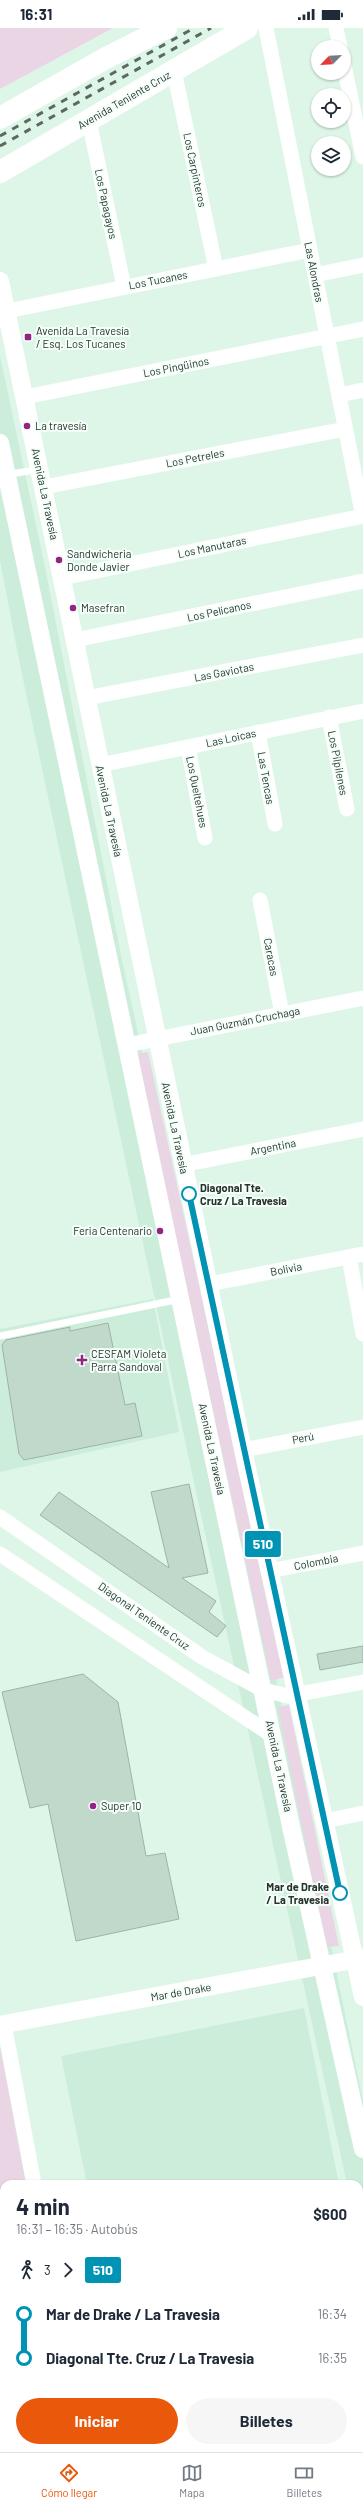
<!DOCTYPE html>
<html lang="es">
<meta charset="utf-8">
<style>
:root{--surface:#fff;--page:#f6f6f7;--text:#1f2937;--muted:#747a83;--line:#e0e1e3;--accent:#ea580c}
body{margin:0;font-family:Barlow,sans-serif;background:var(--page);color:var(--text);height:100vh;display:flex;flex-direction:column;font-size:15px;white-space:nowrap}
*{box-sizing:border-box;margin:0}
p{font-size:13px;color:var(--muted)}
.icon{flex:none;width:22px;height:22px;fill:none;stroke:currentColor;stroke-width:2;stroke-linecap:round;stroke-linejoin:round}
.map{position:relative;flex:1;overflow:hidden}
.drawer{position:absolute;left:0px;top:2152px;width:363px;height:272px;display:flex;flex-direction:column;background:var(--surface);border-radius:12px 12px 0 0;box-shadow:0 1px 3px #0004}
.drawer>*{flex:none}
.badge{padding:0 8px;border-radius:3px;font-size:14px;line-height:26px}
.needle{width:26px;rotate:246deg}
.fabs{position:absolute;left:311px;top:12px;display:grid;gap:8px}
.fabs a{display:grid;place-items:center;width:40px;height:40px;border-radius:50%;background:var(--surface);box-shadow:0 1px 3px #0004;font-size:20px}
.map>.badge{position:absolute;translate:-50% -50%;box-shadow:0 0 0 2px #fff}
.legs{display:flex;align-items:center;gap:6px;height:44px;padding:0 16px;font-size:13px}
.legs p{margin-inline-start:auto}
.summary{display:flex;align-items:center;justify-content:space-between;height:68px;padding:0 16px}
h1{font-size:22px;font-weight:700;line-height:30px}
.cta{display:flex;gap:8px;margin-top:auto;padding:8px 16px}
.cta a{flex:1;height:46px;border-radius:24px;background:var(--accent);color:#fff;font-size:16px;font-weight:700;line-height:46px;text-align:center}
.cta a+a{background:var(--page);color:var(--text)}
ul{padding:0 16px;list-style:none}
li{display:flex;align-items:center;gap:14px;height:44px;font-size:15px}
li i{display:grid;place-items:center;width:6px;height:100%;margin:0 5px;background:currentColor}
li i::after{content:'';width:10px;height:10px;margin:-5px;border:3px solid;border-radius:50%;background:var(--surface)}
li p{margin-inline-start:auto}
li:first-child i{background:linear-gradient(#0000 50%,currentColor 0)}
li:last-child i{background:linear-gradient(currentColor 50%,#0000 0)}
.status{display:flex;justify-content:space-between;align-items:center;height:28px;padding:0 20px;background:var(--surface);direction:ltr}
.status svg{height:11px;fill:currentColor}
.dock{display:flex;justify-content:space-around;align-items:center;height:56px;border-top:1px solid var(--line);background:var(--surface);font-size:11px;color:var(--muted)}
.dock a{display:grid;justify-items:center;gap:2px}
.dock .active{color:var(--accent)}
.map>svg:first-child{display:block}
.built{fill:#cdeddb}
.green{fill:#ead5e5}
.building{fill:#c1d9cb;stroke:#9db3a7}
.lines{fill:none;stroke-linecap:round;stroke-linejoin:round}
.service{stroke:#fff;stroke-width:7}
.minor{stroke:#fff;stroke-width:15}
.tertiary{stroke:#fff;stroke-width:18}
.primary{stroke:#fff;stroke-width:22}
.rail{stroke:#5c6962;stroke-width:3;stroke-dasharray:7 7;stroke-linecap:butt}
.line-1-casing{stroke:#fff;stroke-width:9}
.line-1{stroke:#0093b3;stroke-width:6}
.poi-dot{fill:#942483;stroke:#f5fff9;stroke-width:1.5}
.stop-1-dot{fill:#fff;stroke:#0093b3;stroke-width:2}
.labels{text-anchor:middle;stroke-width:4;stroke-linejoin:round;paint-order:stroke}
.street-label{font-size:11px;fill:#29322d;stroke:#f5fff9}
.poi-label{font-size:11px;fill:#29322d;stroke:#f5fff9;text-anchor:start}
.stop-label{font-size:11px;font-weight:bold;fill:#29322d;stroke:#f5fff9;text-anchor:start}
</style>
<div class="status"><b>16:31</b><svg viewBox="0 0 49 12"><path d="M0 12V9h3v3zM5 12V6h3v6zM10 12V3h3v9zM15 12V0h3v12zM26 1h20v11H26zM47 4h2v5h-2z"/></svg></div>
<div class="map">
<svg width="363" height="2424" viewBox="0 0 363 2424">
<rect width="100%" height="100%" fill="#def6e8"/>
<path class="built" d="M 0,328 L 45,539 L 122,932 L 221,1383 L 363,2073 L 363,2229 L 359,2210 L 359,2156 L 347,2156 L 188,1427 L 20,637 L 0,533 Z
M 153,1271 L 179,1404 L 0,1444 L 0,1301 Z
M 304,1980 L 339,2156 L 87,2156 L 61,2028 Z
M 359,2250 L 363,2269 L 363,2424 L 144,2424 L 143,2420 L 359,2420 Z"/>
<path class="green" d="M 0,0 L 113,0 L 0,61 Z
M 148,1024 L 285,1649 L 271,1653 L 138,1033 L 139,1025 Z
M 289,1677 L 339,1918 L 326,1919 L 278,1679 Z
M 0,2019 L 26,2156 L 4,2156 L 4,2260 L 0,2238 Z"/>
<path class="building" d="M 108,1295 L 125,1377 L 135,1375 L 142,1408 L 24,1432 L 19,1426 L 2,1317 L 6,1312 L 70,1299 L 70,1303 Z
M 189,1456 L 208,1545 L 182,1550 L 216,1573 L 209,1584 L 226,1598 L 217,1609 L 40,1487 L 59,1464 L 169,1540 L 151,1464 Z
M 363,1618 L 363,1634 L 320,1642 L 317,1626 Z
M 83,1646 L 118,1674 L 146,1828 L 165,1825 L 179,1891 L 76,1913 L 48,1776 L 30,1780 L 2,1664 Z"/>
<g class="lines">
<path class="service" d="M 6,447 L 40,441
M 0,1308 L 180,1271
M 359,2350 L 363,2349"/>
<path class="minor" d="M 266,0 L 363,489
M 336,0 L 340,19
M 344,37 L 363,129
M 174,43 L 216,241
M 89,93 L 124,259
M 315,247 L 363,237
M 7,283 L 310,222
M 339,367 L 363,362
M 25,369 L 363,301
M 44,459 L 345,401
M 62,550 L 363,488
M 75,612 L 363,553
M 86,670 L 363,617
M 329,689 L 347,781
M 258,704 L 275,796
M 188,719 L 205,810
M 100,737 L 363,683
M 260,872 L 282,986
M 127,1017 L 363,970
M 182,1137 L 363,1101
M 349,1229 L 363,1306
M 209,1256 L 363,1226
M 243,1422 L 363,1399
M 0,1489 L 202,1629 L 263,1662 L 288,1668 L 363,1654
M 0,1526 L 273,1708
M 269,1543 L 363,1525
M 325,1793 L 363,1785
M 4,1996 L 34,2156
M 85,2420 L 86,2424"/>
<path class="tertiary" d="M 0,253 L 243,1422 L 363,1969
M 0,415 L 292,1803 L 363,2121
M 0,1997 L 363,1930"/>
<path class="primary" d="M 0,90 L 106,30 L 166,0
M 0,144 L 247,0"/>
<path class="rail" d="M 0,108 L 194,0
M 0,118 L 211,0"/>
</g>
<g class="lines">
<defs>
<path id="line-1" d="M 189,1166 L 340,1865"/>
</defs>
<use href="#line-1" class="line-1-casing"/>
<use href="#line-1" class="line-1"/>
</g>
<g class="poi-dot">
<rect x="24" y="305" width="8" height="8" rx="2"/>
<circle cx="27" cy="398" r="4"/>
<circle cx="59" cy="532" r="4"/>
<circle cx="73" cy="580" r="4"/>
<circle cx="160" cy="1203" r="4"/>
<path d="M80 1326h4v4h4v4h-4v4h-4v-4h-4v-4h4z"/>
<circle cx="93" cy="1778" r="4"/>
</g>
<g class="stop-1-dot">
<circle cx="189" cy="1166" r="7"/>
<circle cx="340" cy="1865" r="7"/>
</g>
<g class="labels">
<g class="street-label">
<text transform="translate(124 72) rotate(-30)" y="4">Avenida Teniente Cruz</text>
<text transform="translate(195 142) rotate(78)" y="4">Los Carpinteros</text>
<text transform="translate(106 176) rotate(78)" y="4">Los Papagayos</text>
<text transform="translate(314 244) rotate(79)" y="4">Las Alondras</text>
<text transform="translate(158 252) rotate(-11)" y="4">Los Tucanes</text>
<text transform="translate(176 339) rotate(-11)" y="4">Los Pingüinos</text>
<text transform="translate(195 430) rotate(-11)" y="4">Los Petreles</text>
<text transform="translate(45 466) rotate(78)" y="4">Avenida La Travesía</text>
<text transform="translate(212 519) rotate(-12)" y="4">Los Manutaras</text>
<text transform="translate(219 583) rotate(-12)" y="4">Los Pelícanos</text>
<text transform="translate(224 644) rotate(-11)" y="4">Las Gaviotas</text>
<text transform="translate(231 710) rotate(-12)" y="4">Las Loicas</text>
<text transform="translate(338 735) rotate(79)" y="4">Los Pilpilenes</text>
<text transform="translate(266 750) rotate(80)" y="4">Las Tencas</text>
<text transform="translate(197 764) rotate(79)" y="4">Los Queltehues</text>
<text transform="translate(109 783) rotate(78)" y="4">Avenida La Travesía</text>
<text transform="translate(271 929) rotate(79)" y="4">Caracas</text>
<text transform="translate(245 993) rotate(-11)" y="4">Juan Guzmán Cruchaga</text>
<text transform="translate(175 1100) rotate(78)" y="4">Avenida La Travesía</text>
<text transform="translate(273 1119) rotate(-11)" y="4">Argentina</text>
<text transform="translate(286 1241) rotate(-11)" y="4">Bolivia</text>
<text transform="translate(303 1410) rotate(-11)" y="4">Perú</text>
<text transform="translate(212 1421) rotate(78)" y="4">Avenida La Travesía</text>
<text transform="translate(316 1534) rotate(-11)" y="4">Colombia</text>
<text transform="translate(144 1588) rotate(35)" y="4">Diagonal Teniente Cruz</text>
<text transform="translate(279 1738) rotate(78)" y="4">Avenida La Travesía</text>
<text transform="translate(181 1964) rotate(-10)" y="4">Mar de Drake</text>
</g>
<g class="poi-label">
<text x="36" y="307">Avenida La Travesía<tspan x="36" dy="13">/ Esq. Los Tucanes</tspan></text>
<text x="35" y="402">La travesía</text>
<text x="67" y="530">Sandwicheria<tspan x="67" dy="13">Donde Javier</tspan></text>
<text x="81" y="584">Masefran</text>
<text x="152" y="1207" text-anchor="end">Feria Centenario</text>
<text x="91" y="1330">CESFAM Violeta<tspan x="91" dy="13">Parra Sandoval</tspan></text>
<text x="101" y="1782">Super 10</text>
</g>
<g class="stop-label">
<text x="200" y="1164">Diagonal Tte.<tspan x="200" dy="13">Cruz / La Travesia</tspan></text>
<text x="329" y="1863" text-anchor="end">Mar de Drake<tspan x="329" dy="13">/ La Travesia</tspan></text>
</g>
</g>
</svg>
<div class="fabs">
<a><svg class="needle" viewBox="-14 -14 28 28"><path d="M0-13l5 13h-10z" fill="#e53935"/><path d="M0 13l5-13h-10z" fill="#747a83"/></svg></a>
<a><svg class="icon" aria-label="locate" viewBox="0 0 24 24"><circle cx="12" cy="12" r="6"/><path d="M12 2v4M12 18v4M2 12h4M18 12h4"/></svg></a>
<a><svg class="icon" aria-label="layers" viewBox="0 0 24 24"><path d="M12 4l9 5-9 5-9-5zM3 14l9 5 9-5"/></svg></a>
</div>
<b class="badge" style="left:263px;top:1516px;background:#0093b3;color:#fff">510</b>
<section class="drawer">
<div class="summary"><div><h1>4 min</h1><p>16:31 – 16:35 · Autobús</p></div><b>$600</b></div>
<div class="legs"><svg class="icon" aria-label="walk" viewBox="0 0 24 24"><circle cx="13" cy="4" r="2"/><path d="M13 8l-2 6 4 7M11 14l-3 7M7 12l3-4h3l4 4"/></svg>3<svg class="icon" aria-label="forward" viewBox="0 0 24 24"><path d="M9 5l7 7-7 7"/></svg><b class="badge" style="background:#0093b3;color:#fff">510</b></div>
<ul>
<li><i style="color:#0093b3"></i><b>Mar de Drake / La Travesia</b><p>16:34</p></li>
<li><i style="color:#0093b3"></i><b>Diagonal Tte. Cruz / La Travesia</b><p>16:35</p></li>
</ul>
<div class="cta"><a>Iniciar</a><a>Billetes</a></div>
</section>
</div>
<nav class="dock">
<a class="active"><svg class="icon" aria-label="directions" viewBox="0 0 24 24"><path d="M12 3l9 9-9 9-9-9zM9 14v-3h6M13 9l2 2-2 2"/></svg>Cómo llegar</a>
<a><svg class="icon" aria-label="map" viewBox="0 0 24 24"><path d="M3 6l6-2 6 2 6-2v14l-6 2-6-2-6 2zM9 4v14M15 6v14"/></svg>Mapa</a>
<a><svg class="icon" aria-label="tickets" viewBox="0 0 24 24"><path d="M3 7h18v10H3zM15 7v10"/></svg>Billetes</a>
</nav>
